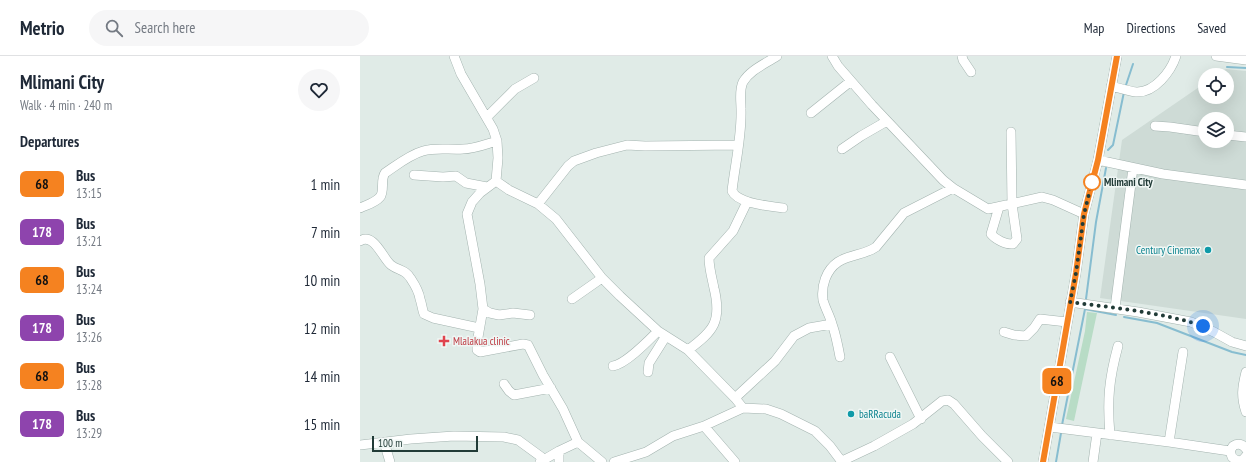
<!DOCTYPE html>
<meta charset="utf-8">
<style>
:root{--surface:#fff;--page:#f6f6f7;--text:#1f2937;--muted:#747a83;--line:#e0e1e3}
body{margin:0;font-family:"PT Sans Narrow",sans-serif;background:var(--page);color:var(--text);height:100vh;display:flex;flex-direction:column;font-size:15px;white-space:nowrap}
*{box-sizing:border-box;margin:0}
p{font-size:13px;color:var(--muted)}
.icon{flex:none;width:22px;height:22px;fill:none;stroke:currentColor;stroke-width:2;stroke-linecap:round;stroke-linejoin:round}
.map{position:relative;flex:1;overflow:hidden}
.panel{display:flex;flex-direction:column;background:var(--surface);width:360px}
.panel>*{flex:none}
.badge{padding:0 8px;border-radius:6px;font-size:14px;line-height:26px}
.buttons{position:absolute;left:838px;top:12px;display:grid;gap:8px}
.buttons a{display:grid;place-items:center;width:36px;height:36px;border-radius:50%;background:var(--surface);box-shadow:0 4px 16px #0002;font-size:20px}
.scale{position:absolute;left:12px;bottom:10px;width:106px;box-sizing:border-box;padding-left:4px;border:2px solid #213b37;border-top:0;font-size:11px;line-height:14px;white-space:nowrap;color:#213b37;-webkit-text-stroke:3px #f0f7f5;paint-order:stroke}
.you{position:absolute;width:20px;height:20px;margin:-10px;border:3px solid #fff;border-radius:50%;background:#1a73e8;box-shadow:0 0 0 6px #1a73e833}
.map>.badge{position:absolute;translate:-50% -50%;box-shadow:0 0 0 2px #fff}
h2{padding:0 20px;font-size:15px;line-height:36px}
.round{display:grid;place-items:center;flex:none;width:42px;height:42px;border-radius:21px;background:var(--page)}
.head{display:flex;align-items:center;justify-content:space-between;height:68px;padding:0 20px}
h1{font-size:19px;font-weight:600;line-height:30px}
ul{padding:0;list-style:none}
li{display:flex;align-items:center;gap:12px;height:48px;padding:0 20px}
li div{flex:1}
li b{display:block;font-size:15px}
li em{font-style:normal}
li .badge{min-width:44px;font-weight:700;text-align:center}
header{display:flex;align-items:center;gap:24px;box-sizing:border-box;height:56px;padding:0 20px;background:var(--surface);border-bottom:1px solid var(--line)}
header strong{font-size:19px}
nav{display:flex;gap:22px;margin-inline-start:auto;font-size:14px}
.search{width:280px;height:36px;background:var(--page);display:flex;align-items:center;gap:10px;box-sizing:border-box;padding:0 14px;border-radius:22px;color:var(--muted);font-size:15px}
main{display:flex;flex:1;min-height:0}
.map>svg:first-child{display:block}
.built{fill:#cedbd6;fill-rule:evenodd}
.green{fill:#b8dcc6}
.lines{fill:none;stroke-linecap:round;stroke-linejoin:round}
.stream{stroke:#87bdd0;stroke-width:2}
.minor-casing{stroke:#a3b3af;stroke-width:10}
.minor{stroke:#fff;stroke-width:9}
.line-casing{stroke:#fff;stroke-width:9}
.line{stroke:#f58220;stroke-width:6}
.walk{stroke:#213b37;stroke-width:4;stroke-dasharray:0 7.2}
.stop-dot{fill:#fff;stroke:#f58220;stroke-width:2}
.culture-dot{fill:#0f9aa8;stroke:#f0f7f5;stroke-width:1.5}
.health-dot{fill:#e0444e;stroke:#f0f7f5;stroke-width:1.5}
.labels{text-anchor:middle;stroke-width:3;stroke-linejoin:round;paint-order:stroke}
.stop-label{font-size:11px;font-weight:bold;fill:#213b37;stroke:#f0f7f5;text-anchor:start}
.culture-label{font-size:11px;fill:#0d838f;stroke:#f0f7f5;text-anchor:end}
.health-label{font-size:11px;fill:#be3a42;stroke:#f0f7f5;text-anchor:start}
</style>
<header>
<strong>Metrio</strong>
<div class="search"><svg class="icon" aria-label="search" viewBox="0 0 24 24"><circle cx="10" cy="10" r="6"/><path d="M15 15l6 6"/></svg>Search here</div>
<nav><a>Map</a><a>Directions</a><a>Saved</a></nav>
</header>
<main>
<section class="panel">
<div class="head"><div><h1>Mlimani City</h1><p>Walk · 4 min · 240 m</p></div><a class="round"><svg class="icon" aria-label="heart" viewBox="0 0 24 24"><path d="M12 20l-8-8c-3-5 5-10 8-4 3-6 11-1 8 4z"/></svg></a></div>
<h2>Departures</h2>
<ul>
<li><span class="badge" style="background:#f58220;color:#111">68</span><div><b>Bus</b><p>13:15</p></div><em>1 min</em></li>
<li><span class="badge" style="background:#8e44ad;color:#fff">178</span><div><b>Bus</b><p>13:21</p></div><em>7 min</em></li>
<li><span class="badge" style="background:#f58220;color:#111">68</span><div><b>Bus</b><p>13:24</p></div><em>10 min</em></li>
<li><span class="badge" style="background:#8e44ad;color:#fff">178</span><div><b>Bus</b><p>13:26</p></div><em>12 min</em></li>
<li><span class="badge" style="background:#f58220;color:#111">68</span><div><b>Bus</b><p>13:28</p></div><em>14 min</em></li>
<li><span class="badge" style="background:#8e44ad;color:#fff">178</span><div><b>Bus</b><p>13:29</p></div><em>15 min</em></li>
</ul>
</section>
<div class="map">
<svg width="886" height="406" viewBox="0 0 886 406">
<rect width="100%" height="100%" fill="#e0ebe7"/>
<path class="built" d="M 866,13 L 886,15 L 886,263 L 740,242 L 762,84 L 845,27 L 845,41 L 867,41 L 867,19 L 857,19 ZM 845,63 L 867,63 L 867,85 L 845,85 Z"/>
<path class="green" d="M 727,256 L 737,257 L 714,365 L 706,363 L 725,275 Z"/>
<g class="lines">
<path class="stream" d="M 867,11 L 886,12
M 765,32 L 773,8
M 748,94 L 753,89 L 764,36
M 726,243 L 736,166 L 746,112
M 764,261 L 797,267 L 872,296 L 886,299
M 702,369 L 725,253 L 756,259
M 696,406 L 701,377"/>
<defs>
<path id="minor" d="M 94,0 L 101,18 L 133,73 L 137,85 L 138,102 L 136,125
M 417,0 C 405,8 390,14 383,26 C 379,34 381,44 381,53 C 382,80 375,108 372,135 C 378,148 410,150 423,152
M 472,0 L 478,10 L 512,49 L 583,124 L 593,132 L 628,153 L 682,141 L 693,144 L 724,158
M 602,0 L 603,4 L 611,16
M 856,0 L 886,4
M 751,30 C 759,32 768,35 776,36 C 795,37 811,15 816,0
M 451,57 L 491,25
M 127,61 L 155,33 L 174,22
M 795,70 L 810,71 L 845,76
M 867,79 L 886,81
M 482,93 L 501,80 L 527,65
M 738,104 L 803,118 L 886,129
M 54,119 L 83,121 L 96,120 L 106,127 L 127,131
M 178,148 L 208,110 L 214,105 L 236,97 L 267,89 L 285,90 L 378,89
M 639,151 L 631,178 C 635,183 646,189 653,188 L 657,183 L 652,148 L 651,76
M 0,152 C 6,149 15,147 20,141 C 25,135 20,124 25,117 C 37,109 49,99 63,95 C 76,91 90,94 103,93 C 115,93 126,88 137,85
M 0,185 C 14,176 23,203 31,209 C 39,215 45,213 51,223 C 55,229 59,236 60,243 C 62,248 62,253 64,258 L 73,262 L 119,272
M 212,243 L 242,222
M 710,246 L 778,256 L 831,266 L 854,276 L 872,286 L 886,290
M 755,252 L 773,112
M 123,253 L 130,257 L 139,259 L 153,257 L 170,259
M 644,276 L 654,279 L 666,280 L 674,272 L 680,263 L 707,266
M 328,294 C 354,275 362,265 354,232 C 352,222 349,212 349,202 L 373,175 L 387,146
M 480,301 C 478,290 476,279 472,268 C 470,260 465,252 463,244 C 461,230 466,214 478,206 C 490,198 505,199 516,191 L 544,157 L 593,132
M 530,301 L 561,363
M 253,310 C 266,308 288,285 298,275
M 288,316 L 289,307 L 306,280
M 886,316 C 882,332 881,341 886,356
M 144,328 L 149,335 L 154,339 L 191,332
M 375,342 L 415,305 L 434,280 L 449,272 L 472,268
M 344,370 L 375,406
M 690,371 L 809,386 L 870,395
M 750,379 C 747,344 749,323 758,290
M 24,386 L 30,406
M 809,386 L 823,296
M 0,389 L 51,383 L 94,380 L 144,381 L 158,384 L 184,403
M 886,393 C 883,388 878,387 873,390 L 870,395 L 872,401 C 877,406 882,406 886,400
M 199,395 L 199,406
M 482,405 L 514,390 L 553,368 L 582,345 L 588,344 L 594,348 L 622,380 L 648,406
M 180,406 L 199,395 L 218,386
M 242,406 L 218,386 L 203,353 L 183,319 L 168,289 L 163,288 L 120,296 L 117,294 L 117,287 L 123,253 L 120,228 L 107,158 L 112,146 L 120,137 L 136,125 L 149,134 L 178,148 L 196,163 L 242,222 L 260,240 L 298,275 L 328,294 L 375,342 L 383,352
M 254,406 L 286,396 L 313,380 L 344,370 L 383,352 L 406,353 L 421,358 L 455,375 L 470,390 L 482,406
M 683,406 L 716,217 L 724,158 L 738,104 L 757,0
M 733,406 L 737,377"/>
</defs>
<use href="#minor" class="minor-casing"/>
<use href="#minor" class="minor"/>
</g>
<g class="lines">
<defs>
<path id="line" d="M 683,406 L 716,217 L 724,158 L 738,104 L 757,0"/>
</defs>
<use href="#line" class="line-casing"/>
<use href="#line" class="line"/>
<path class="walk" d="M 732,126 L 724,158 L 716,217 L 710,246 C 754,252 801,256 843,270"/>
</g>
<circle class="stop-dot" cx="732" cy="126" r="8"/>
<g class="culture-dot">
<circle cx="848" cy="194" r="4"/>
<circle cx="491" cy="358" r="4"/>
</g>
<path class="health-dot" d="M82 279h4v4h4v4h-4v4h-4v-4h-4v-4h4z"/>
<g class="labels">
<g class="stop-label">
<text x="744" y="130">Mlimani City</text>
</g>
<g class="culture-label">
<text x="840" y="198">Century Cinemax</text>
<text x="499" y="362" text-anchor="start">baRRacuda</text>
</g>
<g class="health-label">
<text x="93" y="289">Mlalakua clinic</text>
</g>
</g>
</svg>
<div class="buttons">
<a><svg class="icon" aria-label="locate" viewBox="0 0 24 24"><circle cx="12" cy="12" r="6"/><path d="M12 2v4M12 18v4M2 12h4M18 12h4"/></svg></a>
<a><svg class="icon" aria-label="layers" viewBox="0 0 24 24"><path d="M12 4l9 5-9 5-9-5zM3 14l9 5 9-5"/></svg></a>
</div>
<div class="scale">100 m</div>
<div class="you" style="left:843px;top:270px"></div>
<b class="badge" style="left:697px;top:325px;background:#f58220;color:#111">68</b>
</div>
</main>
